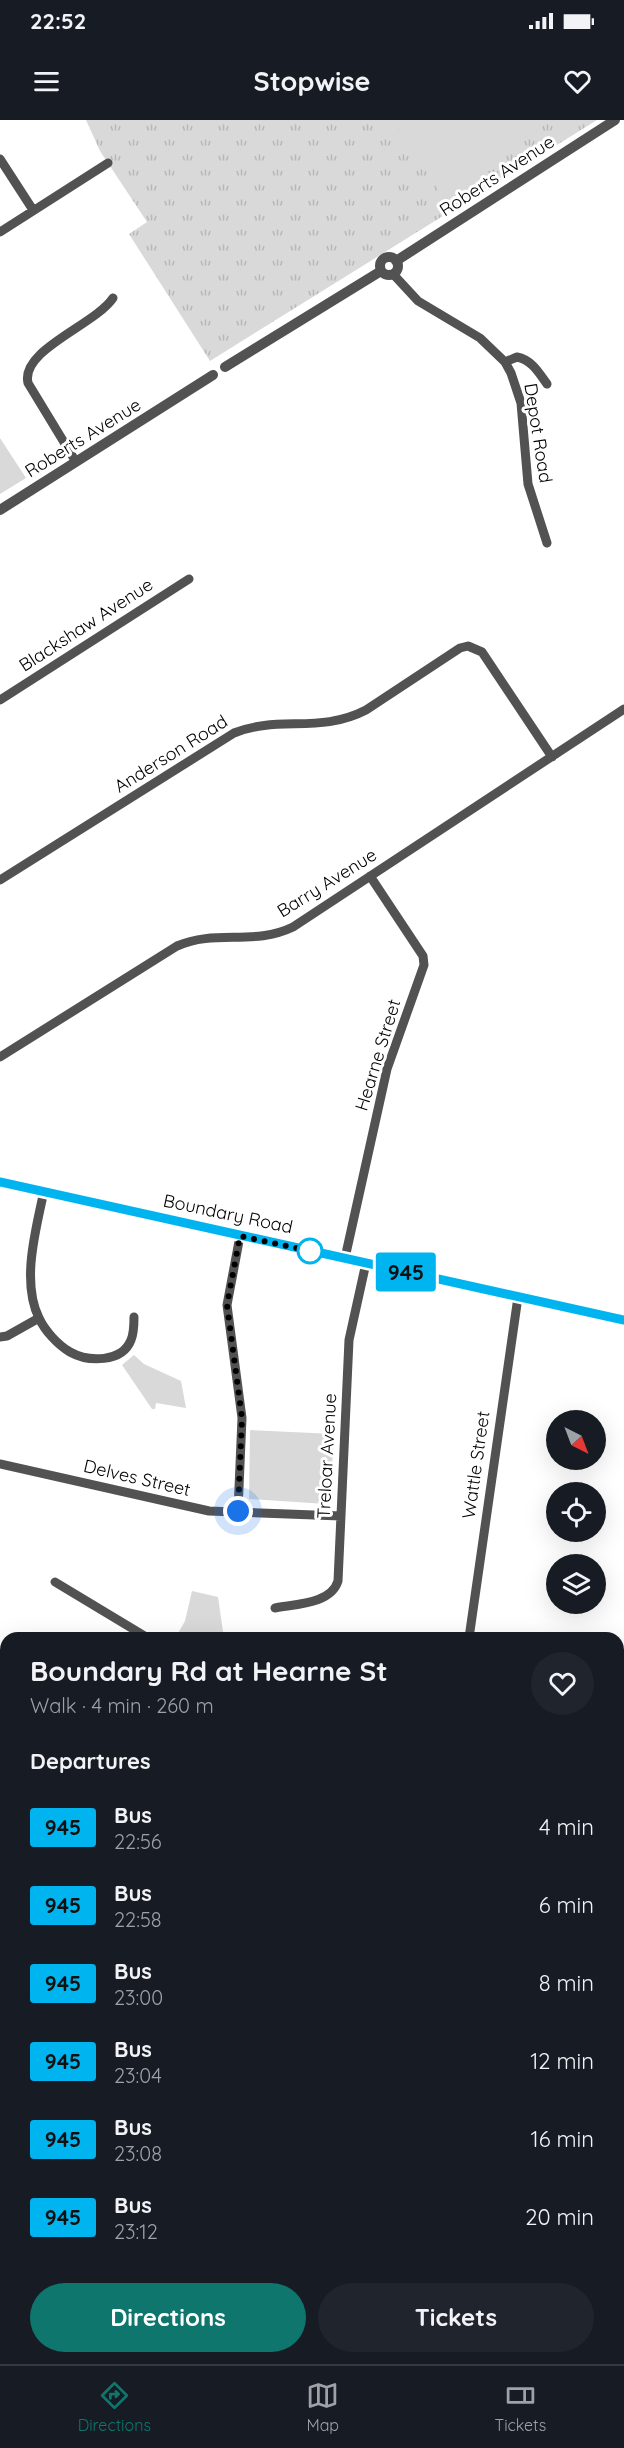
<!DOCTYPE html>
<meta charset="utf-8">
<style>
:root{--surface:#171b24;--page:#20242c;--text:#f1f3f6;--muted:#9ea1a6;--line:#363941;--accent:#0f766e}
body{margin:0;font-family:Quicksand,sans-serif;background:var(--page);color:var(--text);height:100vh;display:flex;flex-direction:column;font-size:22px;white-space:nowrap}
*{box-sizing:border-box;margin:0}
p{font-size:20px;color:var(--muted)}
.icon{flex:none;width:33px;height:33px;fill:none;stroke:currentColor;stroke-width:2;stroke-linecap:round;stroke-linejoin:round}
.map{position:relative;flex:1;overflow:hidden}
.details{position:absolute;left:0px;top:1512px;width:624px;height:732px;display:flex;flex-direction:column;background:var(--surface);border-radius:18px 18px 0 0;box-shadow:0 6px 24px #0002}
.details>*{flex:none}
.badge{padding:0 12px;border-radius:4px;font-size:21px;line-height:39px}
.needle{width:39px;rotate:138deg}
.buttons{position:absolute;left:546px;top:1290px;display:grid;gap:12px}
.buttons a{display:grid;place-items:center;width:60px;height:60px;border-radius:50%;background:var(--surface);box-shadow:0 6px 24px #0002;font-size:30px}
.you{position:absolute;width:30px;height:30px;margin:-15px;border:4px solid #fff;border-radius:50%;background:#1a73e8;box-shadow:0 0 0 9px #1a73e833}
.map>.badge{position:absolute;translate:-50% -50%;box-shadow:0 0 0 3px #fff}
h2{padding:0 30px;font-size:22px;line-height:54px}
.round{display:grid;place-items:center;flex:none;width:63px;height:63px;border-radius:32px;background:var(--page)}
.overview{display:flex;align-items:center;justify-content:space-between;height:102px;padding:0 30px}
h1{font-size:28px;font-weight:800;line-height:45px}
.cta{display:flex;gap:12px;margin-top:auto;padding:12px 30px}
.cta a{flex:1;height:69px;border-radius:36px;background:var(--accent);color:#fff;font-size:24px;font-weight:800;line-height:69px;text-align:center}
.cta a+a{background:var(--page);color:var(--text)}
ul{padding:0;list-style:none}
li{display:flex;align-items:center;gap:18px;height:78px;padding:0 30px}
li div{flex:1}
li b{display:block;font-size:22px}
li em{font-style:normal}
li .badge{min-width:66px;font-weight:700;text-align:center}
.status{display:flex;justify-content:space-between;align-items:center;height:42px;padding:0 30px;background:var(--surface);direction:ltr}
.status svg{height:16px;fill:currentColor}
header{display:flex;justify-content:space-between;align-items:center;height:78px;padding:0 30px;background:var(--surface);font-size:27px;font-weight:800}
.tabs{display:flex;justify-content:space-around;align-items:center;height:84px;border-top:2px solid var(--line);background:var(--surface);font-size:16px;color:var(--muted)}
.tabs a{display:grid;justify-items:center;gap:3px}
.tabs .current{color:var(--accent)}
.map>svg:first-child{display:block}
.grass{fill:url(#grass-tufts)}
.green{fill:#d9d9d9}
.lines{fill:none;stroke-linecap:round;stroke-linejoin:round}
.minor{stroke:#525252;stroke-width:9}
.tertiary{stroke:#525252;stroke-width:10}
.secondary{stroke:#1f1f1f;stroke-width:12}
.primary{stroke:#000;stroke-width:14}
.line-casing{stroke:#fff;stroke-width:14}
.line{stroke:#00b5ef;stroke-width:9}
.walk{stroke:#000;stroke-width:6;stroke-dasharray:0 10.8}
.stop-dot{fill:#fff;stroke:#00b5ef;stroke-width:3}
.labels{text-anchor:middle;stroke-width:6;stroke-linejoin:round;paint-order:stroke}
.street-label{font-size:18px;fill:#000;stroke:#fff}
</style>
<div class="status"><b>22:52</b><svg viewBox="0 0 49 12"><path d="M0 12V9h3v3zM5 12V6h3v6zM10 12V3h3v9zM15 12V0h3v12zM26 1h20v11H26zM47 4h2v5h-2z"/></svg></div>
<header><svg class="icon" aria-label="menu" viewBox="0 0 24 24"><path d="M4 6h16M4 12h16M4 18h16"/></svg>Stopwise<svg class="icon" aria-label="heart" viewBox="0 0 24 24"><path d="M12 20l-8-8c-3-5 5-10 8-4 3-6 11-1 8 4z"/></svg></header>
<div class="map">
<svg width="624" height="2244" viewBox="0 0 624 2244">
<defs>
<pattern id="grass-tufts" width="24" height="20" patternUnits="userSpaceOnUse" patternTransform="scale(1.5)"><rect width="24" height="20" fill="#d9d9d9"/><path d="M3 7l-1-3M5 7V3M7 7l1-3M15 17l-1-3M17 17v-4M19 17l1-3" fill="none" stroke="#b8b8b8"/></pattern>
</defs>
<rect width="100%" height="100%" fill="#fff"/>
<path class="grass" d="M 86,0 L 597,0 L 210,241 L 129,114 L 147,102 L 100,31 Z"/>
<path class="green" d="M 393,0 L 549,0 L 441,74 Z
M 0,318 L 26,358 L 0,374 Z
M 134,1235 L 144,1244 L 181,1261 L 186,1288 L 156,1283 L 155,1289 L 152,1289 L 122,1245 Z
M 250,1310 L 334,1314 L 330,1382 L 326,1384 L 249,1379 Z
M 192,1471 L 218,1477 L 224,1518 L 178,1518 L 177,1515 L 185,1501 Z
M 618,2063 L 624,2064 L 624,2234 L 617,2244 L 0,2244 L 0,2206 L 6,2201 L 6,2238 L 618,2238 Z"/>
<g class="lines">
<path class="minor" d="M 0,39 L 33,90
M 0,112 L 108,43
M 393,154 L 418,181 L 480,218 L 505,242 L 511,253 L 521,283 L 528,364 L 547,423
M 505,242 L 517,237 C 532,240 539,253 547,264
M 76,342 L 28,263 C 20,230 95,205 113,178
M 0,580 L 189,459
M 0,760 L 234,613 C 278,595 320,614 366,590 L 460,528 L 468,526 L 482,532 L 552,637
M 0,937 L 177,826 C 216,809 254,826 293,807 L 624,589
M 44,1071 C 36,1109 21,1162 39,1198 C 45,1211 58,1225 70,1232 C 88,1242 122,1243 131,1220 C 134,1213 134,1205 134,1197
M 345,1138 L 387,949 L 424,845 L 423,836 L 370,756
M 0,1217 L 7,1216 L 39,1198
M 0,1344 L 209,1391 L 341,1396
M 238,1391 L 242,1298 L 227,1185 L 240,1116
M 55,1462 L 148,1518
M 275,1488 C 296,1484 331,1484 338,1461 L 349,1220 L 366,1143
M 469,1518 L 518,1177
M 0,1561 L 6,1571
M 618,1581 L 624,1557
M 0,1800 L 6,1810
M 618,1818 L 624,1818
M 0,1979 L 6,1989
M 618,2004 L 624,2005"/>
<path class="tertiary" d="M380 146a9 9 0 1 1 18 0a9 9 0 1 1-18 0Z
M 396,141 L 615,0
M 225,247 L 381,151
M 0,390 L 213,255"/>
<path class="secondary" d="M 0,1062 L 624,1200"/>
<path class="primary" d="M 618,1890 L 624,1891
M 0,2188 L 6,2184"/>
</g>
<g class="lines">
<defs>
<path id="line" d="M 0,1062 L 624,1200"/>
</defs>
<use href="#line" class="line-casing"/>
<use href="#line" class="line"/>
<path class="walk" d="M 238,1391 L 242,1298 L 227,1185 L 240,1116 L 310,1131"/>
</g>
<circle class="stop-dot" cx="310" cy="1131" r="12"/>
<g class="labels">
<g class="street-label">
<text transform="translate(497 56) rotate(-33)" y="6">Roberts Avenue</text>
<text transform="translate(538 313) rotate(81)" y="6">Depot Road</text>
<text transform="translate(83 318) rotate(-32)" y="6">Roberts Avenue</text>
<text transform="translate(86 505) rotate(-33)" y="6">Blackshaw Avenue</text>
<text transform="translate(171 634) rotate(-32)" y="6">Anderson Road</text>
<text transform="translate(327 763) rotate(-32)" y="6">Barry Avenue</text>
<text transform="translate(378 935) rotate(-73)" y="6">Hearne Street</text>
<text transform="translate(228 1094) rotate(12)" y="6">Boundary Road</text>
<text transform="translate(327 1336) rotate(-87)" y="6">Treloar Avenue</text>
<text transform="translate(476 1345) rotate(-82)" y="6">Wattle Street</text>
<text transform="translate(137 1358) rotate(13)" y="6">Delves Street</text>
</g>
</g>
</svg>
<div class="buttons">
<a><svg class="needle" viewBox="-14 -14 28 28"><path d="M0-13l5 13h-10z" fill="#e53935"/><path d="M0 13l5-13h-10z" fill="#9ea1a6"/></svg></a>
<a><svg class="icon" aria-label="locate" viewBox="0 0 24 24"><circle cx="12" cy="12" r="6"/><path d="M12 2v4M12 18v4M2 12h4M18 12h4"/></svg></a>
<a><svg class="icon" aria-label="layers" viewBox="0 0 24 24"><path d="M12 4l9 5-9 5-9-5zM3 14l9 5 9-5"/></svg></a>
</div>
<div class="you" style="left:238px;top:1391px"></div>
<b class="badge" style="left:406px;top:1152px;background:#00b5ef;color:#111">945</b>
<section class="details">
<div class="overview"><div><h1>Boundary Rd at Hearne St</h1><p>Walk · 4 min · 260 m</p></div><a class="round"><svg class="icon" aria-label="heart" viewBox="0 0 24 24"><path d="M12 20l-8-8c-3-5 5-10 8-4 3-6 11-1 8 4z"/></svg></a></div>
<h2>Departures</h2>
<ul>
<li><span class="badge" style="background:#00b5ef;color:#111">945</span><div><b>Bus</b><p>22:56</p></div><em>4 min</em></li>
<li><span class="badge" style="background:#00b5ef;color:#111">945</span><div><b>Bus</b><p>22:58</p></div><em>6 min</em></li>
<li><span class="badge" style="background:#00b5ef;color:#111">945</span><div><b>Bus</b><p>23:00</p></div><em>8 min</em></li>
<li><span class="badge" style="background:#00b5ef;color:#111">945</span><div><b>Bus</b><p>23:04</p></div><em>12 min</em></li>
<li><span class="badge" style="background:#00b5ef;color:#111">945</span><div><b>Bus</b><p>23:08</p></div><em>16 min</em></li>
<li><span class="badge" style="background:#00b5ef;color:#111">945</span><div><b>Bus</b><p>23:12</p></div><em>20 min</em></li>
</ul>
<div class="cta"><a>Directions</a><a>Tickets</a></div>
</section>
</div>
<nav class="tabs">
<a class="current"><svg class="icon" aria-label="directions" viewBox="0 0 24 24"><path d="M12 3l9 9-9 9-9-9zM9 14v-3h6M13 9l2 2-2 2"/></svg>Directions</a>
<a><svg class="icon" aria-label="map" viewBox="0 0 24 24"><path d="M3 6l6-2 6 2 6-2v14l-6 2-6-2-6 2zM9 4v14M15 6v14"/></svg>Map</a>
<a><svg class="icon" aria-label="tickets" viewBox="0 0 24 24"><path d="M3 7h18v10H3zM15 7v10"/></svg>Tickets</a>
</nav>
